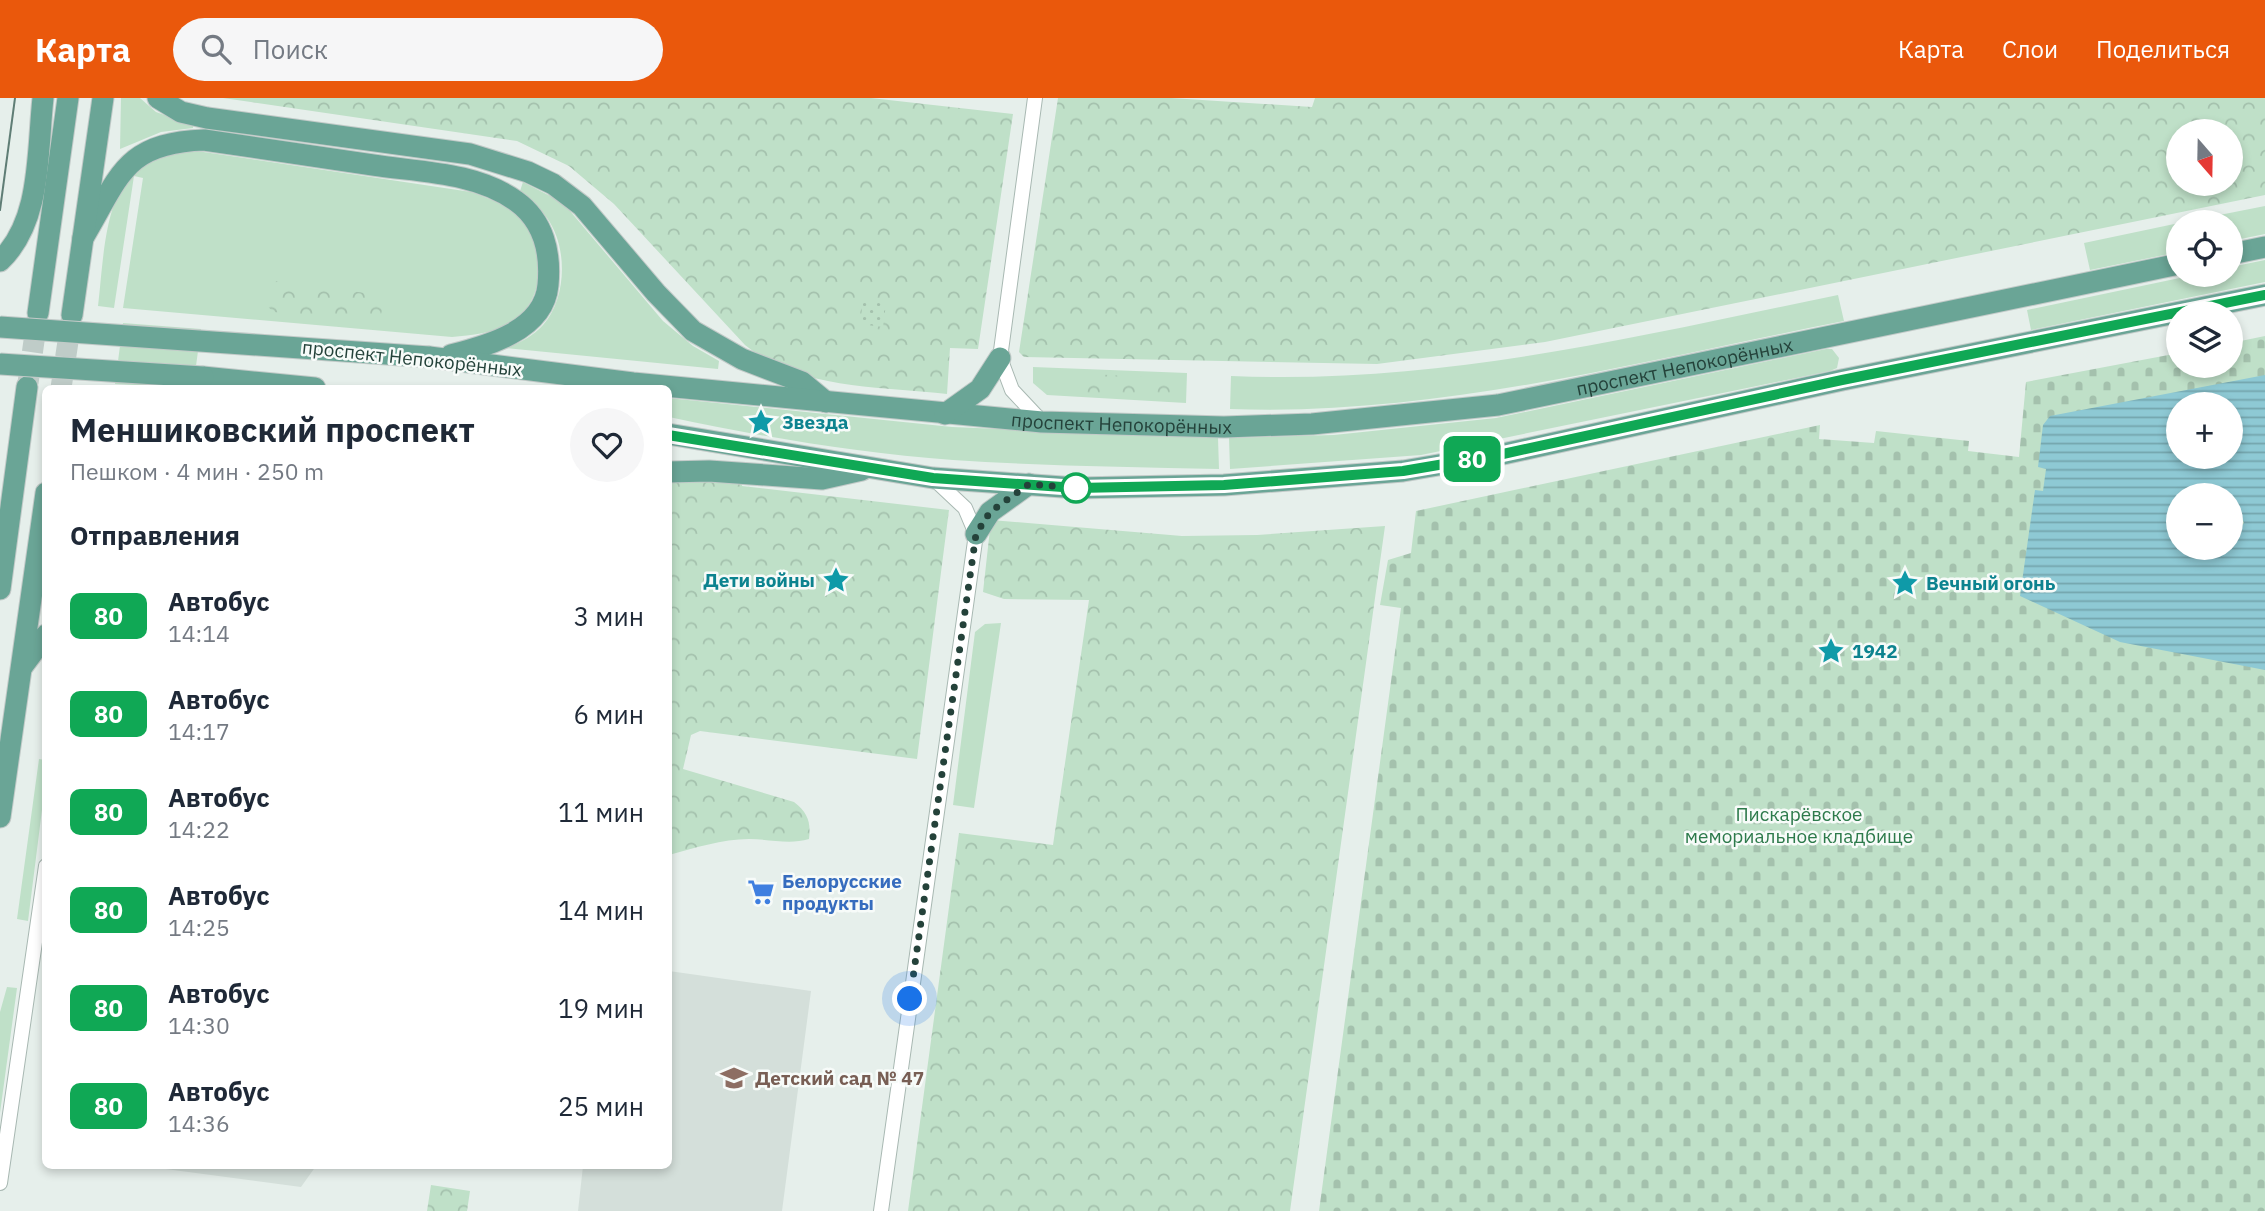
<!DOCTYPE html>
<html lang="ru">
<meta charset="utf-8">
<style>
:root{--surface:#fff;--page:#f6f6f7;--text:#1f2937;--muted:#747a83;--accent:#ea580c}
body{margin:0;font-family:"IBM Plex Sans",sans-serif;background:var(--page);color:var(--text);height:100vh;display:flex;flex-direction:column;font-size:26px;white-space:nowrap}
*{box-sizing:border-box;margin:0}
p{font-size:23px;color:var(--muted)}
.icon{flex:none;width:38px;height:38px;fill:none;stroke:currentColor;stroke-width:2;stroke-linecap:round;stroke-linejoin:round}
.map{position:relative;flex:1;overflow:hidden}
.side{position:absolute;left:42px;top:287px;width:630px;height:784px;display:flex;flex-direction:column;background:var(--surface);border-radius:10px;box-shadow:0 4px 10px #0003}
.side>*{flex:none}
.badge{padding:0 14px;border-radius:10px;font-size:24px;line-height:46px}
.needle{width:46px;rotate:160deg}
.buttons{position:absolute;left:2166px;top:21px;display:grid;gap:14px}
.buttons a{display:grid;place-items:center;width:77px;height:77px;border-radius:50%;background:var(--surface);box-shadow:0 4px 10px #0003;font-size:35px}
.you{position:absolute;width:35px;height:35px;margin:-18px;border:5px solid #fff;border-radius:50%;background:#1a73e8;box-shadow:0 0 0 10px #1a73e833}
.map>.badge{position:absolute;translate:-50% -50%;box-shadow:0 0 0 4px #fff}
h2{padding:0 28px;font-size:26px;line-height:63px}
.round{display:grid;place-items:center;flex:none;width:74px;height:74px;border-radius:37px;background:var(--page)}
.head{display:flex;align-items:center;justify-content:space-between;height:119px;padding:0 28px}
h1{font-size:33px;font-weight:700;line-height:52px}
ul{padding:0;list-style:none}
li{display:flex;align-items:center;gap:21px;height:98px;padding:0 28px}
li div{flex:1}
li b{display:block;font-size:26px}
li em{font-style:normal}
li .badge{min-width:77px;font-weight:700;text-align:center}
header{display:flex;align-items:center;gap:42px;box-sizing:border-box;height:98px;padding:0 35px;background:var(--accent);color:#fff}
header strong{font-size:33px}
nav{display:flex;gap:38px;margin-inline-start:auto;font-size:24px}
.search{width:490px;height:63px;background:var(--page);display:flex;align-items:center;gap:18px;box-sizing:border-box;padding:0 24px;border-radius:38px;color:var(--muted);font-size:26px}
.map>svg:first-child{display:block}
.built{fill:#d4dfda}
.grass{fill:#bfe0c8}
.forest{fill:url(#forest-crowns);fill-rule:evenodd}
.cemetery{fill:url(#cemetery-stones);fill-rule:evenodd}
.garden{fill:url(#garden-dots)}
.water{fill:url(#water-rules);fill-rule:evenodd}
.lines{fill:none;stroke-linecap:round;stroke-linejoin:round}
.primary-tunnel{stroke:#bfccc8;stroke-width:21;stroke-dasharray:21 10;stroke-linecap:butt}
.minor-casing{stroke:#a8b8b2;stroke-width:16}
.primary-casing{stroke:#c2cac8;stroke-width:23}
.minor{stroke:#fff;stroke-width:14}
.primary{stroke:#6aa596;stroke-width:21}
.tram{stroke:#5f7d75;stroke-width:2}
.primary-bridge-casing{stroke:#c2cac8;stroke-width:23;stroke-linecap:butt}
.primary-bridge{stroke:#6aa596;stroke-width:21}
.line-casing{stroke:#fff;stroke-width:16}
.line{stroke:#10a855;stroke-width:10}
.walk{stroke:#24423a;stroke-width:7;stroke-dasharray:0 12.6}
.stop-dot{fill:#fff;stroke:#10a855;stroke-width:3.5}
.labels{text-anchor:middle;stroke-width:5;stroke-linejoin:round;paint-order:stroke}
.street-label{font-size:19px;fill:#24423a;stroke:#f7fbf9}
.culture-label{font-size:19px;font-weight:bold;fill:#0d838f;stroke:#f7fbf9;text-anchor:start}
.park-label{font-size:19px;fill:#2d7a4b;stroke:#f7fbf9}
.shop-label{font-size:19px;font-weight:bold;fill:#366cbe;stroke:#f7fbf9;text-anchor:start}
.education-label{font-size:19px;font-weight:bold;fill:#785e54;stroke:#f7fbf9;text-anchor:start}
</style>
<header>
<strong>Карта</strong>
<div class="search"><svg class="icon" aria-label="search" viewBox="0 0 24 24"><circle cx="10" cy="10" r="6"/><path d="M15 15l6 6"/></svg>Поиск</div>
<nav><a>Карта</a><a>Слои</a><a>Поделиться</a></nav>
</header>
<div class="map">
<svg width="2265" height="1113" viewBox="0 0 2265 1113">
<defs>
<pattern id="forest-crowns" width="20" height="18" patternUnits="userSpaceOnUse" patternTransform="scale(1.75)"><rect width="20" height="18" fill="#bfe0c8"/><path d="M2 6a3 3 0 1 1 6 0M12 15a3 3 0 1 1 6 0" fill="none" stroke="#a4c1ad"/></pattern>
<pattern id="cemetery-stones" width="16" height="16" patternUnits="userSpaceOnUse" patternTransform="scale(1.75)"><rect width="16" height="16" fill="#bfe0c8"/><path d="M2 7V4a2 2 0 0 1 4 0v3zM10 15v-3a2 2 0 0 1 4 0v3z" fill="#a4c1ad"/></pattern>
<pattern id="garden-dots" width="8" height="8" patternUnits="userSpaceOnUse" patternTransform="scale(1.75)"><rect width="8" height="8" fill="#bfe0c8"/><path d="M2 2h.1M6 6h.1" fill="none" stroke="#a4c1ad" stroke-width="1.8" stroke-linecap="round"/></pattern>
<pattern id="water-rules" width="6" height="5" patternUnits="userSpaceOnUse" patternTransform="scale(1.75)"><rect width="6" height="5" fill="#8ec9d4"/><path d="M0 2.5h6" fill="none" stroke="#74a5ad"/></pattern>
</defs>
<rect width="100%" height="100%" fill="#e6efeb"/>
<path class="built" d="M 669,873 L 811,893 L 782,1113 L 578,1113 L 583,1068 L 668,1068 Z
M 143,1068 L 316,1068 L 301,1089 Z"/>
<path class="grass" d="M 121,0 L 140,0 L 156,14 L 193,27 L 193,30 L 161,34 L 120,51 Z
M 190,52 L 471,94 C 485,99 499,104 511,113 C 543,136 549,184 523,215 C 505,234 477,237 452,239 L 123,210 L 143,80 L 134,78 L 114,210 L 98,208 C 104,162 103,75 157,57 C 167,54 179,54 190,52 Z
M 523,84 L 552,99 L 570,113 L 663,223 L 693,248 L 719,263 L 718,271 L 506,250 C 520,245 533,238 543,227 C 567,200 568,149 547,120 C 539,109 530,101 520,93 Z
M 2265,108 L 2265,136 L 2231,143 L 2231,124 L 2184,124 Z
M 2179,125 L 2179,154 L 2090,172 L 2084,145 Z
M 2265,162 L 2265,184 L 2031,232 L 2027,212 L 2194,177 L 2231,177 L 2231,169 Z
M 1838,197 L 1844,223 C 1647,262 1432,319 1230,311 L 1231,278 C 1441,287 1633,239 1838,197 Z
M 123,225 L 201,231 L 193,290 L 115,286 Z
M 1826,251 L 1832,251 L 1839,260 L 1837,270 L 1830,273 L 1421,357 L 1230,371 L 1229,340 L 1334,337 L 1496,320 Z
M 1033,269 L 1187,275 L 1186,305 L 1047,297 L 1033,285 Z
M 668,300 L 952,329 L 1218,340 L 1219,371 C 1130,369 1041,368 953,362 C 857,355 762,339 669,319 Z
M 1001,525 L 974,710 L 953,707 L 975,534 L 985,526 Z
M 39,661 L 45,662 L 45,688 L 28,823 L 17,821 Z
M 7,889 L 17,890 L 0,1015 L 0,914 Z"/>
<path class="forest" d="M 223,0 L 871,0 L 1013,16 L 978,251 L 950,250 L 947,296 C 879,288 800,292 745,247 L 614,106 L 569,68 L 517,43 Z
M 1058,0 L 1171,0 L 1312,9 L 1315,0 L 2265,0 L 2265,97 L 1545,244 L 1377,266 L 1024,259 L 1019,254 ZM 2179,33 L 2231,33 L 2231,86 L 2179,86 Z
M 277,183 L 373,196 L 383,206 L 381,217 L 374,222 L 366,222 L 273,214 L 262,202 L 265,189 Z
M 1092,276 L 1177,281 L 1181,284 L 1183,297 L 1175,303 L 1089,297 L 1081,290 L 1082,283 Z
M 743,380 L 742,388 L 949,412 L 917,661 L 700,633 L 691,637 L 683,671 L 794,704 C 808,715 811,724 809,741 C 789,747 770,741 749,741 C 722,741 695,750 669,757 L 669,383 Z
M 991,422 L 1182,438 L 1257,437 L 1385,428 L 1290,1113 L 908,1113 L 959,735 L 1053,747 L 1089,502 L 1004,501 L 983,494 Z
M 431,1087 L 470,1093 L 467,1113 L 427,1113 Z"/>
<path class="cemetery" d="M 2265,238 L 2265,1113 L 1319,1113 L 1401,510 L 1380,507 L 1388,462 L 1411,455 L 1416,413 L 1820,327 L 1819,341 L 1874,345 L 1876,333 L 1969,343 L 1968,353 L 2019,359 L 2026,284 L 2179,255 L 2179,268 L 2231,268 L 2231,245 ZM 2179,306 L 2231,306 L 2231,359 L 2179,359 ZM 2179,397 L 2231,397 L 2231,450 L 2179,450 Z"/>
<path class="garden" d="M 863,203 L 886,206 L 883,229 L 860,226 Z"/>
<path class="water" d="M 2265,277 L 2265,572 L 2120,544 L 2020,498 L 2035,392 L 2043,393 L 2046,371 L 2038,369 L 2043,327 L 2050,318 ZM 2179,306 L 2231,306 L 2231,359 L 2179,359 ZM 2219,394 L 2235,401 L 2244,425 L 2231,442 L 2231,450 L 2179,450 L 2179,397 Z"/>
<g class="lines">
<path class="primary-tunnel" d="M 28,285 L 38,215
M 61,290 L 72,217"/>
<defs>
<path id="minor" d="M 1035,0 L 1000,260 L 1012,292 L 1042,324
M 0,1085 L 46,768
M 881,1113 L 976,436 L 965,410 L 933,380"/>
<g id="primary">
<path d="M 158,0 L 181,14 L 207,20 L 470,56 L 528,74 L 553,86 L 582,108 L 656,195 L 693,233 L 742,261 L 802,284 L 826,304"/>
<path d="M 83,140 C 120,78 124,45 204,42 C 260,50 316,59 373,67 C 419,74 476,74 516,103 C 544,123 551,155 548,187 C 544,233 486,248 451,257"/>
<path d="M 2231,156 L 2265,149"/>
<path d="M 0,163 C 42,123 37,54 43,0"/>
<path d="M 38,215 L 68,0"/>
<path d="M 72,217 L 103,0"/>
<path id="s1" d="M 429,259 L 633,285 L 1042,324 L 1224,329 L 1312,326 L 1498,307 L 2179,166"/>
<path d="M 203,279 L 315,290"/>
<path d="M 945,316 L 980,291 L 1000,260"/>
<path d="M 668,336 L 933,380 L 1077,390 L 1224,387 L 1403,373 L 1503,356 L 1842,282 L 2265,197"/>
<path d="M 668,374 L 709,373 L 822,381 L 862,372"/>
<path d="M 976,436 L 990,414 L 1029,386"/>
<path d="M 0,491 L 27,289"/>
<path d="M 22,569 L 46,537"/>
<path d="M 0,719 L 46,395"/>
</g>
</defs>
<use href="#minor" class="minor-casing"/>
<use href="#primary" class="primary-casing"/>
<use href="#minor" class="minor"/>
<use href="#primary" class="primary"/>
<path class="tram" d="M 0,112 L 15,0"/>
<defs>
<path id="primary-bridge" d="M 0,229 L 429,259
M 0,266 L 203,279"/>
</defs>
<use href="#primary-bridge" class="primary-bridge-casing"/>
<use href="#primary-bridge" class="primary-bridge"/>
</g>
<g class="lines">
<defs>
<path id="line" d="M 668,337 L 933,380 L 1077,390 L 1224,387 L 1403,373 L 1503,356 L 1842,282 L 2265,197"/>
</defs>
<use href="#line" class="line-casing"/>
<use href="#line" class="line"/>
<path class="walk" d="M 910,901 L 976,436 L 990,414 L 1029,386 L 1076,390"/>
</g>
<defs>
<symbol id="sight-bare" viewBox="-9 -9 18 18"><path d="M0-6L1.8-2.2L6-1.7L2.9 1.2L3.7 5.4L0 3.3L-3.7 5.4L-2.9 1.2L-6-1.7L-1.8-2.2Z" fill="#0f9aa8" stroke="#f7fbf9" stroke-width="2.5" paint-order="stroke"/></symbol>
<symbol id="supermarket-bare" viewBox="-9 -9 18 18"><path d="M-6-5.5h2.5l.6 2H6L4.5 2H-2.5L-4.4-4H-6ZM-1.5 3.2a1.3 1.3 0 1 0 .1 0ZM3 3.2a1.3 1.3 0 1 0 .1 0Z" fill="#3f7fe0" stroke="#f7fbf9" stroke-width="2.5" paint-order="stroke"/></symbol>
<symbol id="school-bare" viewBox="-9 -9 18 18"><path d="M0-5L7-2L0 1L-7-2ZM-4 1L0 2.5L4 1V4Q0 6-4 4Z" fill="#8d6e63" stroke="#f7fbf9" stroke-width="2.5" paint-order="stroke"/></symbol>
</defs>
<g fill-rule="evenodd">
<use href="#sight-bare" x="742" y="305" width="38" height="38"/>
<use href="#sight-bare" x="817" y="463" width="38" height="38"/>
<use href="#sight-bare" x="1886" y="466" width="38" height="38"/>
<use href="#sight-bare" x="1812" y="534" width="38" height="38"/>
<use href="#supermarket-bare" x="742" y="775" width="38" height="38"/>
<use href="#school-bare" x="715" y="961" width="38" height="38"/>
</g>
<circle class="stop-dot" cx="1076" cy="390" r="14"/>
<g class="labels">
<g class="street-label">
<text transform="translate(412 260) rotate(6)" y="7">проспект Непокорённых</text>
<text dy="7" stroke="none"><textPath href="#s1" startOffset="1264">проспект Непокорённых</textPath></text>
<text dy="7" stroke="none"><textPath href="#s1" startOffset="696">проспект Непокорённых</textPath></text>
</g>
<g class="culture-label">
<text x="782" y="331">Звезда</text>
<text x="815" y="489" text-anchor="end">Дети войны</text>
<text x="1926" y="492">Вечный огонь</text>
<text x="1852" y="560">1942</text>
</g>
<g class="park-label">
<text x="1799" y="723">Пискарёвское<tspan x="1799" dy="22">мемориальное кладбище</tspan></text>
</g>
<g class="shop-label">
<text x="782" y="790">Белорусские<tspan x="782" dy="22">продукты</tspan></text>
</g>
<g class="education-label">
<text x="755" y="987">Детский сад № 47</text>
</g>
</g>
</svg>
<div class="buttons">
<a><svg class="needle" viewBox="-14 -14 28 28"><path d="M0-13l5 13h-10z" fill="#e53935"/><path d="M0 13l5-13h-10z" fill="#747a83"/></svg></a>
<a><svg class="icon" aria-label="locate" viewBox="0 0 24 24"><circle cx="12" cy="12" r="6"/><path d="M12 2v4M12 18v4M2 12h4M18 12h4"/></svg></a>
<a><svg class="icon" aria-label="layers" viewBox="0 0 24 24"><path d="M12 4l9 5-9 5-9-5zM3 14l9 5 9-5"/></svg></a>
<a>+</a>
<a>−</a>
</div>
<div class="you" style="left:910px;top:901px"></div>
<b class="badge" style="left:1472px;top:361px;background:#10a855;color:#fff">80</b>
<section class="side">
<div class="head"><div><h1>Меншиковский проспект</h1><p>Пешком · 4 мин · 250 m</p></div><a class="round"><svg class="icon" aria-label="heart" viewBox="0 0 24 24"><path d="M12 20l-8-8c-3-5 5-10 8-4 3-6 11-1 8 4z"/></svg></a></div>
<h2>Отправления</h2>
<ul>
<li><span class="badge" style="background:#10a855;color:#fff">80</span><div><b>Автобус</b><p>14:14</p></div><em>3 мин</em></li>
<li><span class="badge" style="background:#10a855;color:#fff">80</span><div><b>Автобус</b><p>14:17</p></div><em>6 мин</em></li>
<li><span class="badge" style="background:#10a855;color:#fff">80</span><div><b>Автобус</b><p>14:22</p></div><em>11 мин</em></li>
<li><span class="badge" style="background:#10a855;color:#fff">80</span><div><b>Автобус</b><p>14:25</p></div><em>14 мин</em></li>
<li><span class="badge" style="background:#10a855;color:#fff">80</span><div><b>Автобус</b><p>14:30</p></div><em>19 мин</em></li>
<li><span class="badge" style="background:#10a855;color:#fff">80</span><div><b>Автобус</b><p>14:36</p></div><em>25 мин</em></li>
</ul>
</section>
</div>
